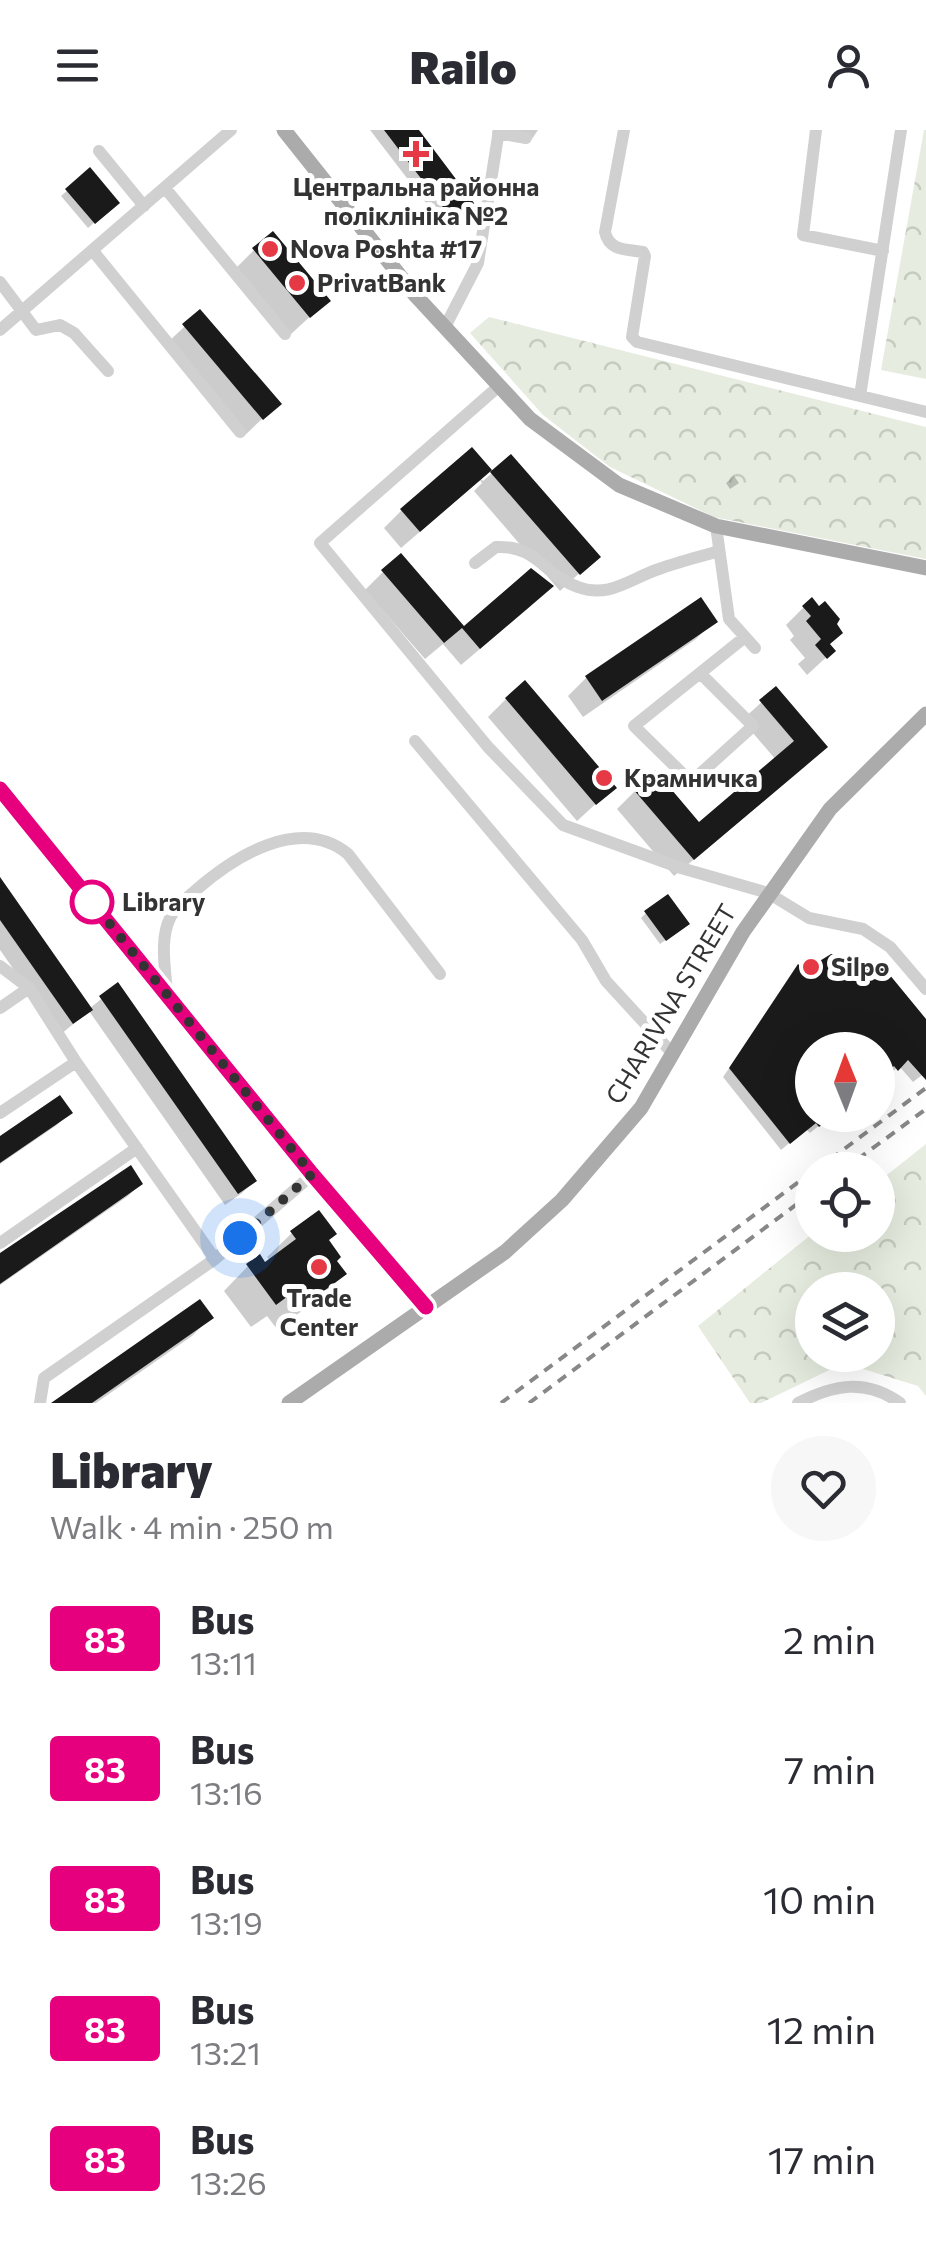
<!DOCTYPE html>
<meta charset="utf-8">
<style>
:root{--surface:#fff;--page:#f7f7f7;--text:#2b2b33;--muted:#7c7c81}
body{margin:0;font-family:Commissioner,sans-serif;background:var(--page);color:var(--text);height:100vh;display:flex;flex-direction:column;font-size:38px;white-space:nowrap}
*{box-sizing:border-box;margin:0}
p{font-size:32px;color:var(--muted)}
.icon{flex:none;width:55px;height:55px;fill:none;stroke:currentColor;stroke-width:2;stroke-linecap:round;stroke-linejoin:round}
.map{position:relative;height:1273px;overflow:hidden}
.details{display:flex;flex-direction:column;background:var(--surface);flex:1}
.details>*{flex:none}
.badge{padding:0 20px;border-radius:8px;font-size:35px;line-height:65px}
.needle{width:65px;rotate:359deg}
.buttons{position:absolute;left:795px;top:902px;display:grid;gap:20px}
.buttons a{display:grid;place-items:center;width:100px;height:100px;border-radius:50%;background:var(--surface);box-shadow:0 10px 40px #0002;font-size:50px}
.you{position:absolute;width:50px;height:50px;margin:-25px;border:8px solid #fff;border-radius:50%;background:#1a73e8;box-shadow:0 0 0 15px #1a73e833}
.map>.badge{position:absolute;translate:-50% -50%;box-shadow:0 0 0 5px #fff}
.round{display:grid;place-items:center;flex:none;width:105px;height:105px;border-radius:52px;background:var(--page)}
.head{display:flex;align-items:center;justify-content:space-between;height:170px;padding:0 50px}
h1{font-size:48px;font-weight:800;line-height:75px}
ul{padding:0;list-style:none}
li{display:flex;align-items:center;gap:30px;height:130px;padding:0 50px}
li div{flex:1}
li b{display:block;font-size:38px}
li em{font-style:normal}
li .badge{min-width:110px;font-weight:700;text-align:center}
header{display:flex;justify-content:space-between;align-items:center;height:130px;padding:0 50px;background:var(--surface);font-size:45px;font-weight:800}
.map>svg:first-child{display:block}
.forest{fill:url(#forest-crowns);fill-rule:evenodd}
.shadow{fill:#0003}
.building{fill:#1a1a1a}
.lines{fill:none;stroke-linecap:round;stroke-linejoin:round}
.minor{stroke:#d0d0d0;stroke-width:12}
.major{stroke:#ababab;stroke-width:15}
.rail{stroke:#888;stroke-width:4;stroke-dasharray:10 8;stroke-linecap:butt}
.line-casing{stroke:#fff;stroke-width:22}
.line{stroke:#e6007e;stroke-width:15}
.walk{stroke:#333;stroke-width:10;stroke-dasharray:0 18}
.poi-dot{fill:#e63946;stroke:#fff;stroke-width:4}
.stop-dot{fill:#fff;stroke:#e6007e;stroke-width:5}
.labels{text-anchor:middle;stroke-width:10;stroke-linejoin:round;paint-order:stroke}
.poi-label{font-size:25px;font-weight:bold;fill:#333;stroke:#fff;text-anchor:start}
.stop-label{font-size:25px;font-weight:bold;fill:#333;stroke:#fff;text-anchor:start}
.street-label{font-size:25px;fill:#333;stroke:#fff}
</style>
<header><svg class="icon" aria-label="menu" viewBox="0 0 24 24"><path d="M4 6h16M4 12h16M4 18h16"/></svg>Railo<svg class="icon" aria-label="person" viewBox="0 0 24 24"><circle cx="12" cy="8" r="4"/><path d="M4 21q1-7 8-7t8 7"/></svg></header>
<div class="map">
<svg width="926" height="1273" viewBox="0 0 926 1273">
<defs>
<pattern id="forest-crowns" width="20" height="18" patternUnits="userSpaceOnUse" patternTransform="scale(2.5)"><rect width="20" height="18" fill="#e6ecdf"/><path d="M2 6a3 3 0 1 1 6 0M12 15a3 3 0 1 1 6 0" fill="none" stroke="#c6cbc0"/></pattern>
</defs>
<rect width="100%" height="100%" fill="#fff"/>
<path class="forest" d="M 924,0 L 926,0 L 926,249 L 881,240 Z
M 489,187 L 926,297 L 926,429 L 714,387 L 610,337 L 543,285 L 470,203 Z
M 926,1014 L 926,1266 L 918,1256 L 844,1233 L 761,1273 L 750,1273 L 698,1196 L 812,1104 L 878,1105 L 878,1052 ZM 878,1160 L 878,1225 L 812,1225 L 812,1160 Z"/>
<path class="shadow" d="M 370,0 L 415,0 L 466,84 L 446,99 Z
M 506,0 L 538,0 L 532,9 Z
M 90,41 L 111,78 L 88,98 L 61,66 Z
M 254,120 L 327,171 L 290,205 L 236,138 Z
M 200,182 L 278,274 L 244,306 L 166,214 Z
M 511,327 L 597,427 L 560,461 L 474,361 L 482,353 L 480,350 L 401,418 L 384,398 L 402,380 L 480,348 L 483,351 Z
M 734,346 L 739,353 L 730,359 L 726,353 Z
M 383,442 L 464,499 L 533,474 L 461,535 L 443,514 L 425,529 L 365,460 Z
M 700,470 L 714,491 L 696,509 L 583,587 L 568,566 L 586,548 Z
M 804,477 L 837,490 L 828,515 L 833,521 L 807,545 L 798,534 L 805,528 L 790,510 L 794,506 L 786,495 Z
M 776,559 L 807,635 L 674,746 L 617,679 L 635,661 L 698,695 L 776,630 L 742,590 Z
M 506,569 L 613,658 L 577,691 L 488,587 Z
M 0,751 L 89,879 L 117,856 L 254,1051 L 242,1063 L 225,1075 L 89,881 L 60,905 L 0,820 Z
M 646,783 L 681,799 L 660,814 L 641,788 Z
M 798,838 L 926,893 L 926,942 L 913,952 L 899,936 L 888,946 L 885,942 L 878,947 L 878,920 L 812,920 L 812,985 L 832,985 L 810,1003 L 806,999 L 781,1020 L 723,947 Z
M 69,983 L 57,995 L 0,1034 L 0,1009 Z
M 140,1054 L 128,1066 L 0,1155 L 0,1127 Z
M 292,1103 L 334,1131 L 344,1144 L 320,1168 L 277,1199 L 267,1186 L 251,1197 L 224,1161 L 248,1136 L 265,1135 L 270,1131 L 267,1127 Z
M 200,1173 L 210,1188 L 192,1206 L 96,1273 L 56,1273 Z"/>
<path class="building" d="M 384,0 L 419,0 L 477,77 L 455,93 Z
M 90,37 L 120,73 L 95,94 L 65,59 Z
M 273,101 L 331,171 L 310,188 L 252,118 Z
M 200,179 L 282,274 L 263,290 L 182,194 Z
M 472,317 L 492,340 L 420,402 L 400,379 Z
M 511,324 L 601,427 L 580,445 L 490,342 Z
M 401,423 L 464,496 L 531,438 L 554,456 L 480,519 L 462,498 L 444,513 L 381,440 Z
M 701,467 L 718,492 L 602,571 L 585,546 Z
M 812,467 L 819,476 L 825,471 L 840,489 L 837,494 L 843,503 L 830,514 L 836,521 L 827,529 L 815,515 L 821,509 L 806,491 L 811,486 L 802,476 Z
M 525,550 L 617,658 L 596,675 L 505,568 Z
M 776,556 L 828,617 L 694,730 L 633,659 L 655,640 L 699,692 L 794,611 L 759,570 Z
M 0,747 L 93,880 L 73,894 L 0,790 Z
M 668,764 L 690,794 L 666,811 L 644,781 Z
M 831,824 L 854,825 L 874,839 L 880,833 L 926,889 L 926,950 L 908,930 L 898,941 L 894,936 L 878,949 L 878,920 L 812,920 L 812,985 L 834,985 L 819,997 L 816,993 L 790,1014 L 729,938 L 798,834 L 805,840 Z
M 118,852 L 257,1051 L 238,1064 L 99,866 Z
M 60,965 L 73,983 L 0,1033 L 0,1006 Z
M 131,1035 L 143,1054 L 0,1154 L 0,1123 Z
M 319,1080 L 337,1104 L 329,1110 L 341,1127 L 337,1131 L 347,1144 L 302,1177 L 292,1163 L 276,1175 L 246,1134 L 260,1124 L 265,1132 L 296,1109 L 290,1101 Z
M 200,1169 L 214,1188 L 92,1273 L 51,1273 Z"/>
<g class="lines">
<path class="minor" d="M 624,0 L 605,102 C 609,121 626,119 643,122 L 645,126 L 632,207 L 637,212 L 926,282
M 816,0 L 803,105 L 883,121
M 498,3 L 526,8
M 99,21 L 144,76
M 165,58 L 285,204
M 93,121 L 240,302
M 0,152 L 36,200 L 60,195 L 74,203 L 108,241
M 445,197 L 478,133 L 499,0
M 0,200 L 231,0
M 499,256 L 320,413 L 488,617 L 563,695 L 681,738 L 768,763 L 809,788 L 863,799 L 890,817 L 926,859
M 860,266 L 901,0
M 716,396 L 729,489 L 755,518
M 475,433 L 496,417 C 537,415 544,445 578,457 C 609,469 631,448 659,439 C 678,432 699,427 719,421
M 700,543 L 753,596 L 691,652 L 634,596 L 745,507
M 415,611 L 582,810 L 606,851 L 673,924
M 0,659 L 313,1044 L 426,1177
M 0,836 L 29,858 L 76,932 L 215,1129
M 167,865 C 166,842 159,810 170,788 C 175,777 187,768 196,760 C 235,726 300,685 348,724 L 440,844
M 0,878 L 29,858
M 0,983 L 76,932
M 0,1113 L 137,1018
M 40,1273 L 44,1248 L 215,1129 L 313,1044
M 798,1273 C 833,1255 865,1248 900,1273"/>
<path class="major" d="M 284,0 L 416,166 L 530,289 L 619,355 L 716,396 L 926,438
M 289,1273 L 505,1122 L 562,1070 L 641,978 L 743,802 L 830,679 L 926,584"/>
<path class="rail" d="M 816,1040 L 926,958
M 843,1040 L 926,979
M 501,1273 L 812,1042
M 529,1273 L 812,1063"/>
</g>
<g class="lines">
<defs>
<path id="line" d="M 0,659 L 312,1044 L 426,1177"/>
</defs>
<use href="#line" class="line-casing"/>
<use href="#line" class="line"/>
<path class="walk" d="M 92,772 L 84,762 L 312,1044 L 240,1108"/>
</g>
<g class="poi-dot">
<path d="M411 9h10v10h10v10h-10v10h-10v-10h-10v-10h10z"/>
<circle cx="270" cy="119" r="10"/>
<circle cx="297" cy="153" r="10"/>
<circle cx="604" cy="648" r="10"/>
<circle cx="811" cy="837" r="10"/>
<circle cx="319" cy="1137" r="10"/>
</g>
<circle class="stop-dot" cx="92" cy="772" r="20"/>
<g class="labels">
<g class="poi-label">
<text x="416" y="66" text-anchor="middle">Центральна районна<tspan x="416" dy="29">поліклініка №2</tspan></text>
<text x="290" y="128">Nova Poshta #17</text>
<text x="317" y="162">PrivatBank</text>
<text x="624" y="657">Крамничка</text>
<text x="831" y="846">Silpo</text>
<text x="319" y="1177" text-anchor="middle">Trade<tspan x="319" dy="29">Center</tspan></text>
</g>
<g class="stop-label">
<text x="122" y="781">Library</text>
</g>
<g class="street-label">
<text transform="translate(671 874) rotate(-59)" y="9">CHARIVNA STREET</text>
</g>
</g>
</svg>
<div class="buttons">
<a><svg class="needle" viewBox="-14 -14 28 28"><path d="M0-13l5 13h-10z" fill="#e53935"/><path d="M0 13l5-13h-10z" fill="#7c7c81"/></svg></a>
<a><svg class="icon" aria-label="locate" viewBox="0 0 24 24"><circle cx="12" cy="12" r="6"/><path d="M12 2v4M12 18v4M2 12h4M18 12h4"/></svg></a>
<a><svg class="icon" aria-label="layers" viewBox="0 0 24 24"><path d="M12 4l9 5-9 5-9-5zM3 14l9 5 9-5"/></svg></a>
</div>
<div class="you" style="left:240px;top:1108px"></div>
</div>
<section class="details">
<div class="head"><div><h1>Library</h1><p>Walk · 4 min · 250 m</p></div><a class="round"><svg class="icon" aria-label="heart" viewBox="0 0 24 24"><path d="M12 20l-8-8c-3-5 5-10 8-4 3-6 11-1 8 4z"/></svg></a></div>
<ul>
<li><span class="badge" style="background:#e6007e;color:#fff">83</span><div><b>Bus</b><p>13:11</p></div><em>2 min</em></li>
<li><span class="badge" style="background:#e6007e;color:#fff">83</span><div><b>Bus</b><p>13:16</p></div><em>7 min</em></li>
<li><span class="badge" style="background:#e6007e;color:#fff">83</span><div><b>Bus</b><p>13:19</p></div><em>10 min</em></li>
<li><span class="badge" style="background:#e6007e;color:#fff">83</span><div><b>Bus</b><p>13:21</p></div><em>12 min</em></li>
<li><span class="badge" style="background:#e6007e;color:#fff">83</span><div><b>Bus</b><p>13:26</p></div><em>17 min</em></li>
</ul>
</section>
